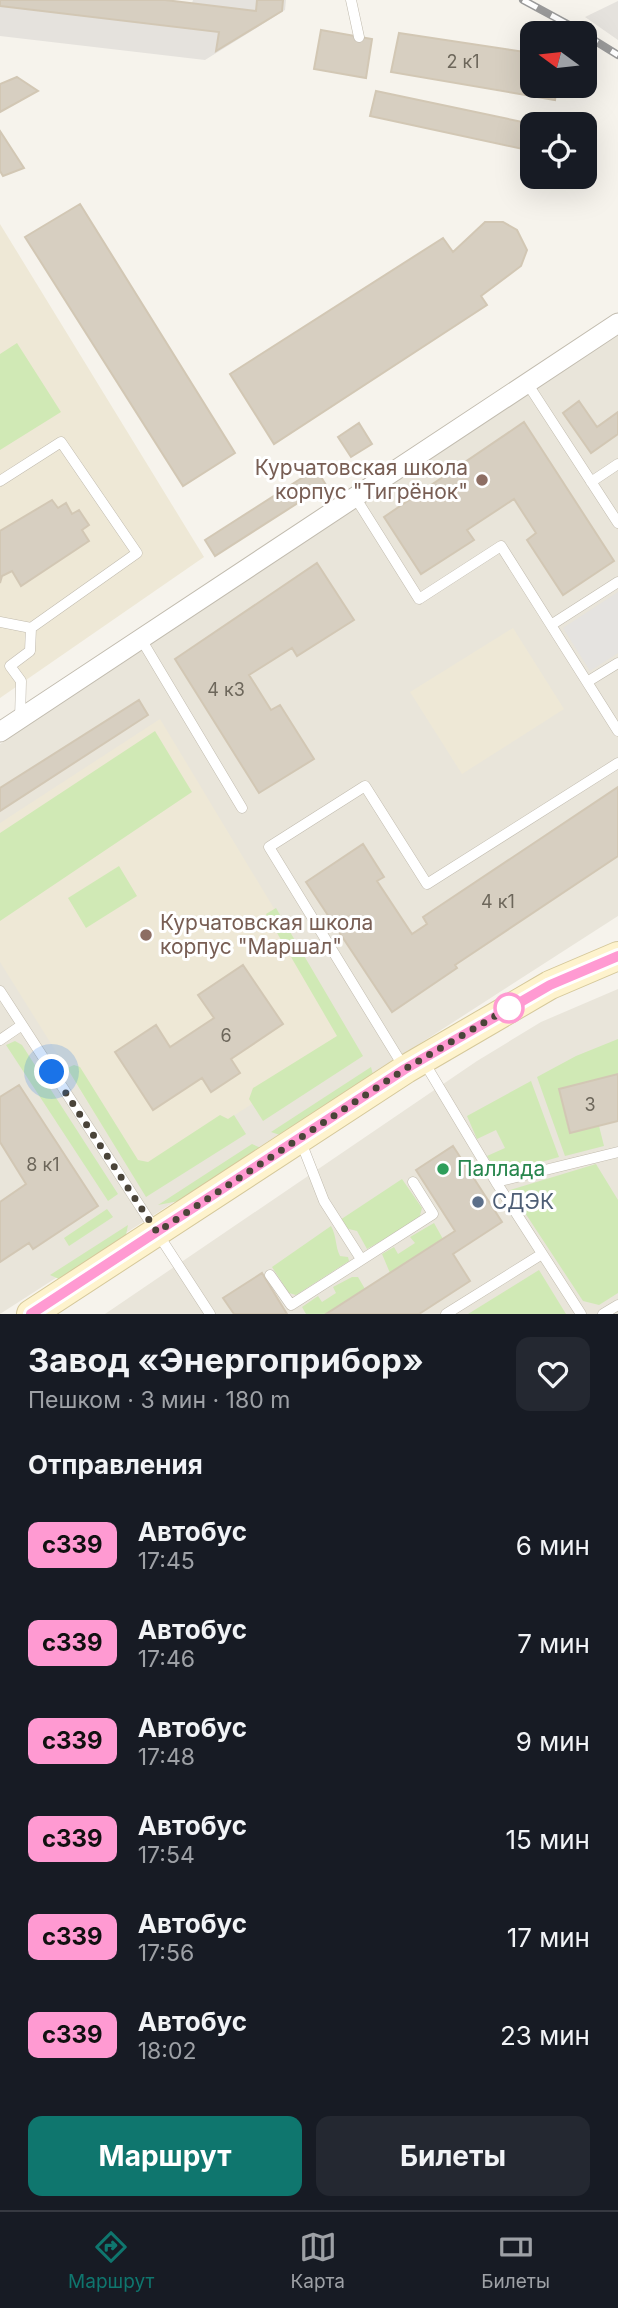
<!DOCTYPE html>
<html lang="ru">
<meta charset="utf-8">
<style>
:root{--surface:#171b24;--page:#242831;--text:#f1f3f6;--muted:#9ea1a6;--line:#363941;--accent:#0f766e}
body{margin:0;font-family:Inter,sans-serif;background:var(--page);color:var(--text);height:100vh;display:flex;flex-direction:column;font-size:26px;white-space:nowrap}
*{box-sizing:border-box;margin:0}
p{font-size:23px;color:var(--muted)}
.icon{flex:none;width:38px;height:38px;fill:none;stroke:currentColor;stroke-width:2;stroke-linecap:round;stroke-linejoin:round}
.map{position:relative;height:1314px;overflow:hidden}
.drawer{display:flex;flex-direction:column;background:var(--surface);flex:1}
.drawer>*{flex:none}
.badge{padding:0 14px;border-radius:10px;font-size:24px;line-height:46px}
.needle{width:46px;rotate:285deg}
.controls{position:absolute;left:520px;top:21px;display:grid;gap:14px}
.controls a{display:grid;place-items:center;width:77px;height:77px;border-radius:14px;background:var(--surface);box-shadow:0 7px 28px #0002;font-size:35px}
.you{position:absolute;width:35px;height:35px;margin:-18px;border:5px solid #fff;border-radius:50%;background:#1a73e8;box-shadow:0 0 0 10px #1a73e833}
.map>.badge{position:absolute;translate:-50% -50%;box-shadow:0 0 0 4px #fff}
h2{padding:0 28px;font-size:26px;line-height:63px}
.round{display:grid;place-items:center;flex:none;width:74px;height:74px;border-radius:14px;background:var(--page)}
.head{display:flex;align-items:center;justify-content:space-between;height:119px;padding:0 28px}
h1{font-size:33px;font-weight:700;line-height:52px}
.action{display:flex;gap:14px;margin-top:auto;padding:14px 28px}
.action a{flex:1;height:80px;border-radius:14px;background:var(--accent);color:#fff;font-size:28px;font-weight:700;line-height:80px;text-align:center}
.action a+a{background:var(--page);color:var(--text)}
ul{padding:0;list-style:none}
li{display:flex;align-items:center;gap:21px;height:98px;padding:0 28px}
li div{flex:1}
li b{display:block;font-size:26px}
li em{font-style:normal}
li .badge{min-width:77px;font-weight:700;text-align:center}
.menu{display:flex;justify-content:space-around;align-items:center;height:98px;border-top:2px solid var(--line);background:var(--surface);font-size:19px;color:var(--muted)}
.menu a{display:grid;justify-items:center;gap:4px}
.menu .current{color:var(--accent)}
.map>svg:first-child{display:block}
.residential{fill:#e9e5da}
.industrial{fill:#e5e2dd}
.education{fill:#eee8d6}
.green{fill:#d0e9b5}
.parking{fill:#e5e3e0}
.building{fill:#d7cfc1;stroke:#d2c7b4;stroke-width:2}
.lines{fill:none;stroke-linecap:round;stroke-linejoin:round}
.lane-casing{stroke:#c1bbae;stroke-width:11}
.street-casing{stroke:#c1bbae;stroke-width:21}
.secondary-casing{stroke:#d5c89b;stroke-width:30}
.lane{stroke:#fff;stroke-width:10}
.street{stroke:#fff;stroke-width:19}
.secondary{stroke:#fef3cd;stroke-width:28}
.rail-casing{stroke:#9a9a9a;stroke-width:8}
.rail{stroke:#fff;stroke-width:5;stroke-dasharray:16;stroke-linecap:butt}
.line-casing{stroke:#fff;stroke-width:16}
.line{stroke:#ff9ad2;stroke-width:10}
.walk{stroke:#4a4439;stroke-width:7;stroke-dasharray:0 12.6}
.education-dot{fill:#8d6e63;stroke:#fff;stroke-width:2.5}
.stop-dot{fill:#fff;stroke:#ff9ad2;stroke-width:3.5}
.leisure-dot{fill:#2e9e5b;stroke:#fff;stroke-width:2.5}
.service-dot{fill:#5c6f8a;stroke:#fff;stroke-width:2.5}
.labels{text-anchor:middle;stroke-width:6;stroke-linejoin:round;paint-order:stroke}
.number-label{font-size:18px;fill:#6d675b}
.education-label{font-size:21px;fill:#785e54;stroke:#fff;text-anchor:end}
.leisure-label{font-size:21px;fill:#27864d;stroke:#fff;text-anchor:start}
.service-label{font-size:21px;fill:#4e5e75;stroke:#fff;text-anchor:start}
</style>
<div class="map">
<svg width="618" height="1314" viewBox="0 0 618 1314">
<rect width="100%" height="100%" fill="#f6f3ec"/>
<path class="residential" d="M 618,335 L 618,916 L 0,1314 L 0,744 Z
M 618,989 L 618,1314 L 105,1314 L 477,1061 L 541,1022 Z"/>
<path class="industrial" d="M 0,0 L 169,0 L 192,3 L 193,0 L 286,0 L 285,10 L 205,60 L 0,36 Z
M 618,1 L 618,40 L 585,17 Z"/>
<path class="education" d="M 0,224 L 204,557 L 0,698 Z
M 513,628 L 564,709 L 462,774 L 410,692 Z
M 160,719 L 353,1040 L 135,1178 L 0,962 L 0,823 Z"/>
<path class="green" d="M 17,343 L 61,412 L 0,450 L 0,354 Z
M 155,731 L 192,792 L 0,921 L 0,833 Z
M 119,866 L 137,896 L 86,928 L 68,898 Z
M 276,908 L 363,1056 L 263,1121 L 249,1099 L 253,1088 L 337,1036 L 266,914 Z
M 618,1039 L 618,1074 L 559,1089 L 569,1132 L 599,1126 L 604,1146 L 565,1156 L 537,1077 L 576,1056 Z
M 15,1041 L 22,1045 L 118,1194 L 108,1201 L 6,1045 Z
M 74,1065 L 80,1067 L 138,1160 L 148,1162 L 220,1115 L 228,1119 L 234,1115 L 246,1134 L 146,1197 L 67,1068 Z
M 371,1067 L 373,1075 L 280,1135 L 271,1132 Z
M 531,1081 L 559,1157 L 499,1174 L 487,1156 L 505,1148 L 496,1130 L 477,1139 L 467,1116 Z
M 252,1144 L 261,1148 L 179,1201 L 158,1205 Z
M 596,1164 L 618,1200 L 618,1293 L 599,1305 L 583,1301 L 510,1190 Z
M 402,1179 L 422,1208 L 419,1219 L 367,1249 L 357,1231 L 345,1228 L 340,1220 Z
M 107,1209 L 113,1217 L 69,1246 L 64,1238 Z
M 434,1223 L 443,1239 L 390,1273 L 382,1254 L 394,1247 L 398,1254 L 415,1243 L 410,1237 Z
M 128,1225 L 126,1235 L 59,1279 L 50,1275 Z
M 331,1226 C 337,1237 335,1246 340,1256 L 348,1257 L 349,1261 L 296,1295 L 289,1293 L 272,1267 Z
M 539,1270 L 566,1314 L 468,1314 Z
M 352,1277 L 358,1277 L 365,1289 L 326,1314 L 306,1314 L 302,1307 L 318,1296 L 322,1302 L 336,1293 L 333,1287 Z"/>
<path class="parking" d="M 618,592 L 618,653 L 590,671 L 563,628 Z"/>
<path class="building" d="M 0,0 L 165,0 L 256,11 L 257,0 L 283,0 L 282,11 L 216,51 L 219,32 L 0,6 Z
M 321,30 L 372,39 L 366,78 L 314,69 Z
M 399,33 L 532,53 L 532,86 L 557,86 L 555,100 L 391,72 Z
M 17,77 L 38,91 L 0,112 L 0,84 Z
M 376,91 L 532,124 L 532,151 L 370,116 Z
M 0,131 L 24,168 L 3,176 L 0,171 Z
M 80,204 L 235,453 L 183,486 L 25,237 Z
M 485,222 L 503,222 L 517,230 L 527,250 L 521,266 L 481,296 L 487,305 L 274,444 L 230,374 L 443,238 L 453,252 Z
M 579,401 L 597,427 L 618,412 L 618,434 L 591,453 L 563,413 Z
M 524,422 L 614,561 L 563,595 L 527,540 L 536,533 L 514,499 L 467,530 L 474,540 L 421,574 L 384,517 Z
M 359,423 L 372,444 L 351,457 L 338,437 Z
M 316,469 L 326,485 L 215,556 L 205,540 Z
M 52,500 L 58,508 L 66,503 L 72,514 L 79,510 L 89,525 L 82,530 L 89,541 L 21,586 L 12,571 L 2,576 L 0,583 L 0,531 Z
M 317,563 L 354,620 L 297,656 L 292,648 L 249,675 L 271,710 L 280,705 L 314,759 L 259,793 L 175,659 Z
M 139,700 L 148,715 L 0,811 L 0,788 Z
M 618,787 L 618,856 L 455,965 L 457,968 L 392,1012 L 306,882 L 363,844 L 384,877 L 377,881 L 412,934 L 427,924 L 423,917 Z
M 243,965 L 283,1024 L 231,1059 L 240,1073 L 211,1092 L 202,1078 L 153,1110 L 115,1052 L 156,1025 L 170,1047 L 214,1018 L 198,995 Z
M 618,1074 L 618,1121 L 570,1133 L 559,1089 Z
M 19,1085 L 98,1206 L 33,1249 L 29,1243 L 0,1262 L 0,1202 L 26,1184 L 0,1142 L 0,1097 Z
M 453,1146 L 502,1222 L 453,1254 L 470,1281 L 419,1314 L 326,1314 L 455,1231 L 416,1170 Z
M 262,1273 L 287,1314 L 234,1314 L 223,1298 Z"/>
<g class="lines">
<defs>
<path id="lane" d="M 351,0 L 359,37
M 527,383 L 618,523
M 0,481 L 61,442 L 137,553 L 31,628 L 0,622
M 591,482 L 618,464
M 355,497 L 419,599 L 501,546 L 618,731
M 551,625 L 618,582
M 141,639 L 242,808
M 587,682 L 618,663
M 20,719 L 21,681 L 10,666 L 30,651 L 31,628
M 0,991 L 210,1314
M 0,1040 L 22,1025
M 424,1062 L 496,1182 L 581,1314
M 405,1069 L 269,847 L 365,786 L 427,884 L 618,763
M 301,1142 L 324,1201 L 361,1259
M 496,1182 L 618,1152
M 270,1275 L 291,1305 L 433,1214 L 413,1182
M 446,1314 L 542,1254
M 603,1314 L 618,1305"/>
<path id="street" d="M 0,732 L 618,323"/>
<path id="secondary" d="M 31,1314 L 406,1069 L 550,985 L 618,956"/>
</defs>
<use href="#lane" class="lane-casing"/>
<use href="#street" class="street-casing"/>
<use href="#secondary" class="secondary-casing"/>
<use href="#lane" class="lane"/>
<use href="#street" class="street"/>
<use href="#secondary" class="secondary"/>
<defs>
<path id="rail" d="M 523,0 L 584,33
M 584,34 L 618,55"/>
</defs>
<use href="#rail" class="rail-casing"/>
<use href="#rail" class="rail"/>
</g>
<g class="lines">
<defs>
<path id="line" d="M 31,1314 L 405,1069 L 550,985 L 618,956"/>
</defs>
<use href="#line" class="line-casing"/>
<use href="#line" class="line"/>
<path class="walk" d="M 52,1072 L 157,1232 L 405,1069 L 509,1008"/>
</g>
<g class="education-dot">
<circle cx="482" cy="480" r="7"/>
<circle cx="146" cy="935" r="7"/>
</g>
<circle class="stop-dot" cx="509" cy="1008" r="14"/>
<circle class="leisure-dot" cx="443" cy="1169" r="7"/>
<circle class="service-dot" cx="478" cy="1202" r="7"/>
<g class="labels">
<g class="number-label">
<text x="463" y="68">2 к1</text>
<text x="226" y="696">4 к3</text>
<text x="498" y="908">4 к1</text>
<text x="226" y="1042">6</text>
<text x="590" y="1111">3</text>
<text x="43" y="1171">8 к1</text>
</g>
<g class="education-label">
<text x="468" y="475">Курчатовская школа<tspan x="468" dy="24">корпус "Тигрёнок"</tspan></text>
<text x="160" y="930" text-anchor="start">Курчатовская школа<tspan x="160" dy="24">корпус "Маршал"</tspan></text>
</g>
<g class="leisure-label">
<text x="457" y="1176">Паллада</text>
</g>
<g class="service-label">
<text x="492" y="1209">СДЭК</text>
</g>
</g>
</svg>
<div class="controls">
<a><svg class="needle" viewBox="-14 -14 28 28"><path d="M0-13l5 13h-10z" fill="#e53935"/><path d="M0 13l5-13h-10z" fill="#9ea1a6"/></svg></a>
<a><svg class="icon" aria-label="locate" viewBox="0 0 24 24"><circle cx="12" cy="12" r="6"/><path d="M12 2v4M12 18v4M2 12h4M18 12h4"/></svg></a>
</div>
<div class="you" style="left:52px;top:1072px"></div>
</div>
<section class="drawer">
<div class="head"><div><h1>Завод «Энергоприбор»</h1><p>Пешком · 3 мин · 180 m</p></div><a class="round"><svg class="icon" aria-label="heart" viewBox="0 0 24 24"><path d="M12 20l-8-8c-3-5 5-10 8-4 3-6 11-1 8 4z"/></svg></a></div>
<h2>Отправления</h2>
<ul>
<li><span class="badge" style="background:#ff9ad2;color:#111">с339</span><div><b>Автобус</b><p>17:45</p></div><em>6 мин</em></li>
<li><span class="badge" style="background:#ff9ad2;color:#111">с339</span><div><b>Автобус</b><p>17:46</p></div><em>7 мин</em></li>
<li><span class="badge" style="background:#ff9ad2;color:#111">с339</span><div><b>Автобус</b><p>17:48</p></div><em>9 мин</em></li>
<li><span class="badge" style="background:#ff9ad2;color:#111">с339</span><div><b>Автобус</b><p>17:54</p></div><em>15 мин</em></li>
<li><span class="badge" style="background:#ff9ad2;color:#111">с339</span><div><b>Автобус</b><p>17:56</p></div><em>17 мин</em></li>
<li><span class="badge" style="background:#ff9ad2;color:#111">с339</span><div><b>Автобус</b><p>18:02</p></div><em>23 мин</em></li>
</ul>
<div class="action"><a>Маршрут</a><a>Билеты</a></div>
</section>
<nav class="menu">
<a class="current"><svg class="icon" aria-label="directions" viewBox="0 0 24 24"><path d="M12 3l9 9-9 9-9-9zM9 14v-3h6M13 9l2 2-2 2"/></svg>Маршрут</a>
<a><svg class="icon" aria-label="map" viewBox="0 0 24 24"><path d="M3 6l6-2 6 2 6-2v14l-6 2-6-2-6 2zM9 4v14M15 6v14"/></svg>Карта</a>
<a><svg class="icon" aria-label="tickets" viewBox="0 0 24 24"><path d="M3 7h18v10H3zM15 7v10"/></svg>Билеты</a>
</nav>
